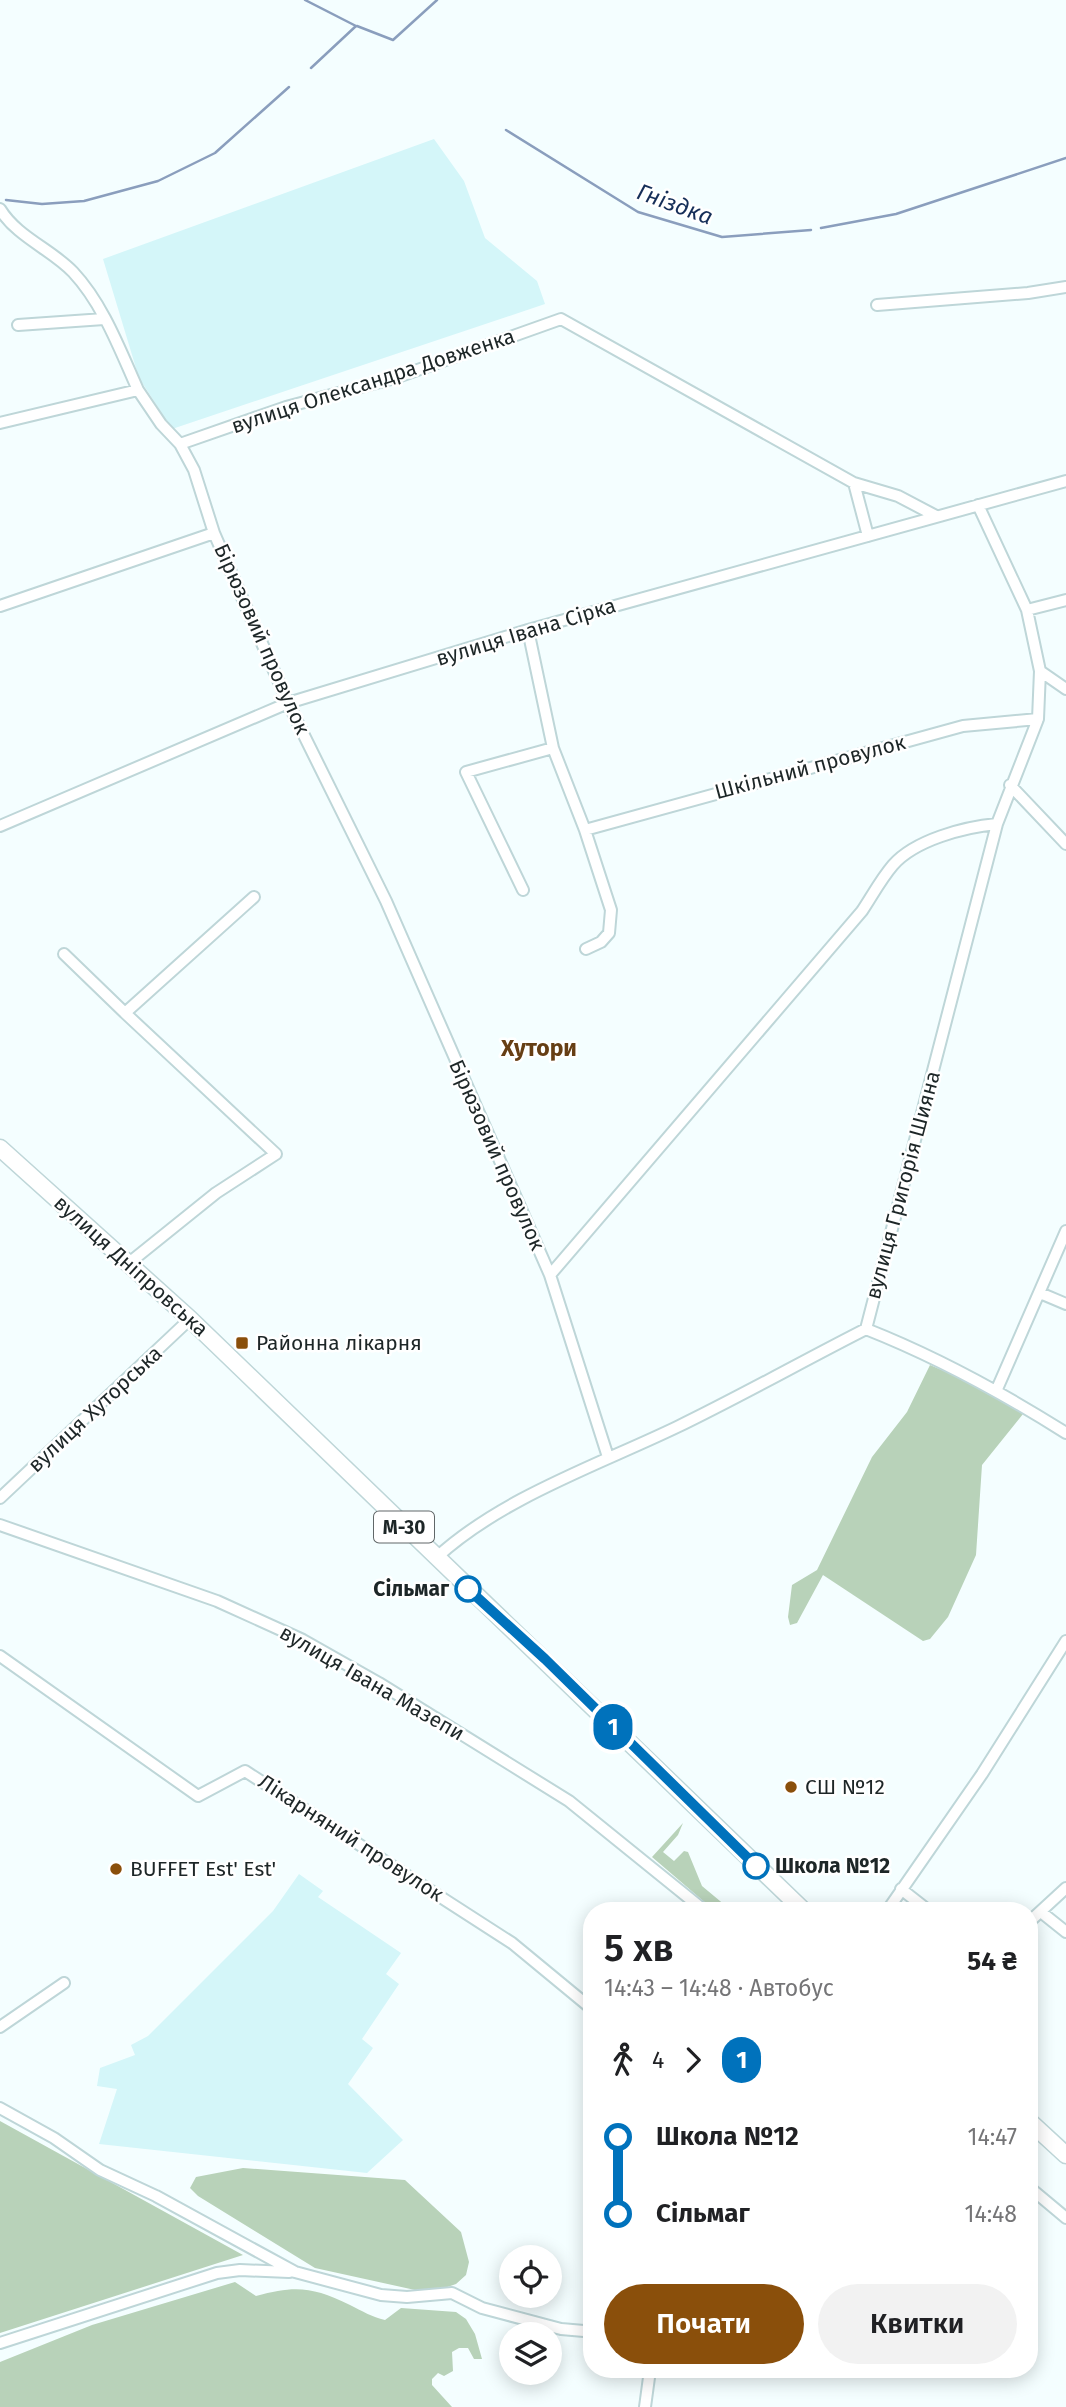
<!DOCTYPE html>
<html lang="uk">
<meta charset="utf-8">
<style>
:root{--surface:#fff;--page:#f2f2f2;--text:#202124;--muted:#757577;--accent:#8a4f0b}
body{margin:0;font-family:"Fira Sans",sans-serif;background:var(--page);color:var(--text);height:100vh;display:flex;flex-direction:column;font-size:26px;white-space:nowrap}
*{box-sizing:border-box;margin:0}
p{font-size:23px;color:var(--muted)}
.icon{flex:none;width:38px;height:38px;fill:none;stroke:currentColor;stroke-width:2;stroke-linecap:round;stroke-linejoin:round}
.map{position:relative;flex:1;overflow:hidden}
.sheet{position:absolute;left:583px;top:1902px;width:455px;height:476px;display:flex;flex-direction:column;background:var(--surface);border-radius:28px;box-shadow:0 4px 18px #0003}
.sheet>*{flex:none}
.badge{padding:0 14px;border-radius:23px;font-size:24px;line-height:46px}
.controls{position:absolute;left:499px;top:2245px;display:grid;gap:14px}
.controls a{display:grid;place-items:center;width:63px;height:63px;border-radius:50%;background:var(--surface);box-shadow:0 4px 18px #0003;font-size:35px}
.map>.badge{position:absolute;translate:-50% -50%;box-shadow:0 0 0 4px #fff}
.legs{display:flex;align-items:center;gap:10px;height:77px;padding:0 21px;font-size:23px}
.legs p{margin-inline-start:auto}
.headline{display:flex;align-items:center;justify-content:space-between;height:119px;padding:0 21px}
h1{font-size:38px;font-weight:600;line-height:52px}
.primary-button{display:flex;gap:14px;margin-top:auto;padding:14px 21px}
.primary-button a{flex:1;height:80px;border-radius:42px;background:var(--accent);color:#fff;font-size:28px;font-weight:600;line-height:80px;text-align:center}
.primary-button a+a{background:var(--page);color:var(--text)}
ul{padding:0 21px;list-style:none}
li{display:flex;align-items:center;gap:24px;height:77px;font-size:26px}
li i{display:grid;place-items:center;width:10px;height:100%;margin:0 9px;background:currentColor}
li i::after{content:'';width:18px;height:18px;margin:-9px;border:5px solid;border-radius:50%;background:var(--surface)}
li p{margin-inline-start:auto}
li:first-child i{background:linear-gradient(#0000 50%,currentColor 0)}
li:last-child i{background:linear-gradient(currentColor 50%,#0000 0)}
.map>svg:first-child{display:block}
.built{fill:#d4f6f9}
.green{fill:#b8d2b9}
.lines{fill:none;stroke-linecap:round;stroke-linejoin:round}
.stream{stroke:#8a9ebd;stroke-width:2.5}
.minor-casing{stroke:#bed6d8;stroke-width:14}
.highway-casing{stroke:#bed6d8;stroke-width:19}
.minor{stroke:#fff;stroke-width:10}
.highway{stroke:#fff;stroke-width:16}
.line-1-casing{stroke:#fff;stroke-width:16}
.line-1{stroke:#0072bc;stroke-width:10}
.poi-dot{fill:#8a4f0b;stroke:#fff;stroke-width:2.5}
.stop-1-dot{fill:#fff;stroke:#0072bc;stroke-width:3.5}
.labels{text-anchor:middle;stroke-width:5;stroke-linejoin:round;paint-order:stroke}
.shield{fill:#fff;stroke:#616768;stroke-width:2}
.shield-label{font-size:19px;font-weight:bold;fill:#1d2627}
.street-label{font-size:21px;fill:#1d2627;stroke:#fff}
.poi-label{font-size:21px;fill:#1d2627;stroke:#fff;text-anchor:start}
.stop-label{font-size:21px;font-weight:bold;fill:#1d2627;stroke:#fff;text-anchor:end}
.water-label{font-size:23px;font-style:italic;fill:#152e58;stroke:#fff}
.neighbourhood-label{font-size:23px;font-weight:bold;fill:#673e14;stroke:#fff}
</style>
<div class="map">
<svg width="1066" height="2407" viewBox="0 0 1066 2407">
<rect width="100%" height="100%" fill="#f4feff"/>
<path class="built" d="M 434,139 L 464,181 L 485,238 L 537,281 L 545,304 L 172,429 L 139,378 L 103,259 Z
M 299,1874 L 323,1891 L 318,1897 L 401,1953 L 386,1974 L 399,1984 L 362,2039 L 373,2048 L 348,2084 L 403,2140 L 367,2173 L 99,2144 L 117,2089 L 97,2086 L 100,2068 L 135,2055 L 131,2045 L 148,2036 L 273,1911 Z"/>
<path class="green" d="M 930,1365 L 993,1392 L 1023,1414 L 982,1465 L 976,1555 L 948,1617 L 930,1639 L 923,1641 L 823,1575 L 797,1623 L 790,1625 L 788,1617 L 792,1585 L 817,1570 L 872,1457 L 907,1412 Z
M 683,1823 L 678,1835 L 663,1852 L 674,1861 L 684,1851 L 688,1852 L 702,1886 L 732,1911 L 715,1911 L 652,1857 Z
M 0,2121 L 243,2255 L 0,2333 Z
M 243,2168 L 405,2180 L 461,2232 L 469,2262 L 466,2275 L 456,2284 L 436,2291 L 415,2290 L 315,2268 L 198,2196 L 190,2188 L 196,2177 Z
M 235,2282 L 256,2296 C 296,2285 313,2287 350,2305 C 362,2311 372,2317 385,2320 L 401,2308 L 456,2312 L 466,2319 L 475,2334 L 482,2359 L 474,2359 L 468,2348 L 459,2348 L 452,2352 L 453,2371 L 444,2376 L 438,2373 L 432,2379 L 432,2385 L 452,2407 L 0,2407 L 0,2362 L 92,2325 Z"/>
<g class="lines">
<path class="stream" d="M 305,0 L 356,26 L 311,68
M 357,26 L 393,40 L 437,0
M 506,130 L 638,212 L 722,237 L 811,230
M 6,200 L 42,204 L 84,201 L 158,181 L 215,153 L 289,87
M 821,228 L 896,214 L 1066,158"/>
<defs>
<path id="minor" d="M 0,209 C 17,237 51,249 73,272 C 103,304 120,350 138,390
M 877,305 L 1028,293 L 1066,287
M 18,325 L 104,319
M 0,423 L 138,390 L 161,424 L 180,444 L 286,407 L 395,378 L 561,319 L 854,483 L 898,496 L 936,516
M 180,444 L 194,470 L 214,533 L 288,703 L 386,901 L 550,1275 L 862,911 C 872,896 881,879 893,865 C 915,840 964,827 997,824
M 854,483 L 868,536
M 978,505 L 1027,610
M 0,606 L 214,533
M 528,630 L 553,748 L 585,830 L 611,910 L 609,933 L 601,942 L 586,949
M 1040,671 L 1066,689
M 1010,785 L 1066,844
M 0,826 L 288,703 L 528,630 L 1066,481
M 585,830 L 963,726 L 1038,719
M 523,890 L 466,772 L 553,748
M 64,954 L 125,1013 L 254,897
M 125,1013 L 276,1154 L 216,1193 L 129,1263
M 550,1275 L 608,1457
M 1040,1293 L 1066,1304
M 866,1329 C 937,1357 1001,1392 1066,1433
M 997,1389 L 1066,1231
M 0,1498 L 190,1319
M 0,1525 L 217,1601 L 303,1640 L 379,1683 L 569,1801 L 705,1911
M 436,1558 C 501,1498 598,1465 677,1427 C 741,1396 803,1361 866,1329 L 997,824 L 1038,719 L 1040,671 L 1027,610 L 1066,600
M 0,1656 L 198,1796 L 245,1771 L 512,1943 L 592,2009
M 901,1889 L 929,1911
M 887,1911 L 982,1774 L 1066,1641
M 1041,1912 L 1066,1932
M 1029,1922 L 1066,1888
M 0,2027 L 64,1983
M 0,2108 L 54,2138 L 100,2170 L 156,2196 L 295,2272 L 381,2295 L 407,2297 L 452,2293 L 482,2308 L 561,2329 L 584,2331
M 1029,2187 L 1066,2218
M 0,2343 L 217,2273 L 240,2270 L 289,2272
M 645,2407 L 650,2370"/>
<path id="highway" d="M 0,1148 L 190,1319 L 804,1911
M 1029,2121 L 1066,2155"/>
</defs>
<use href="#minor" class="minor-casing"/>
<use href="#highway" class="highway-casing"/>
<use href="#minor" class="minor"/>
<use href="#highway" class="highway"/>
</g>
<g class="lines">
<defs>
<path id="line-1" d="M 468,1589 L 545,1659 L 756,1866"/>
</defs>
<use href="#line-1" class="line-1-casing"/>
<use href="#line-1" class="line-1"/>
</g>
<g class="poi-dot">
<rect x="235" y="1336" width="14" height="14" rx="3.5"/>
<circle cx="791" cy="1787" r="7"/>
<circle cx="116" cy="1869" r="7"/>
</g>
<g class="stop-1-dot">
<circle cx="468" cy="1589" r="12"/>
<circle cx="756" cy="1866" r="12"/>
</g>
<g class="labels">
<rect class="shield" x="374" y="1511.5" width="60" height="31" rx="5"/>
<g class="shield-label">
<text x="404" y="1534">М-30</text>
</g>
<g class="street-label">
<text transform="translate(373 381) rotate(-18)" y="7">вулиця Олександра Довженка</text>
<text transform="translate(526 632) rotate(-17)" y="7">вулиця Івана Сірка</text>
<text transform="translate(262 639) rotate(66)" y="7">Бірюзовий провулок</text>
<text transform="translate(810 767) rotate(-15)" y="7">Шкільний провулок</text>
<text transform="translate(497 1155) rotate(66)" y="7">Бірюзовий провулок</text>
<text transform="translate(903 1185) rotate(-75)" y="7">вулиця Григорія Шияна</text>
<text transform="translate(131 1266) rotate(42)" y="7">вулиця Дніпровська</text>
<text transform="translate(95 1409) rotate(-43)" y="7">вулиця Хуторська</text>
<text transform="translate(372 1683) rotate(30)" y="7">вулиця Івана Мазепи</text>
<text transform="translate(351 1838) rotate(33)" y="7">Лікарняний провулок</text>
</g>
<g class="poi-label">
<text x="256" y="1350">Районна лікарня</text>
<text x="805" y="1794">СШ №12</text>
<text x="130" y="1876">BUFFET Est' Est'</text>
</g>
<g class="stop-label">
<text x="449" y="1596">Сільмаг</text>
<text x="775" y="1873" text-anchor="start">Школа №12</text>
</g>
<g class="water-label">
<text transform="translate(675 204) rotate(20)" y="8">Гніздка</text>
</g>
<g class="neighbourhood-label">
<text x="539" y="1056">Хутори</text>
</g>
</g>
</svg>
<div class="controls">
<a><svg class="icon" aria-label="locate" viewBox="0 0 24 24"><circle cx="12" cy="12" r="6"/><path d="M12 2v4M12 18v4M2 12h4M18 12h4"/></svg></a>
<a><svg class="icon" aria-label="layers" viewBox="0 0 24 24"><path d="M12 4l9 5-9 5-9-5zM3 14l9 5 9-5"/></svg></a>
</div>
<b class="badge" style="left:613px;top:1727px;background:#0072bc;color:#fff">1</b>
<section class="sheet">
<div class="headline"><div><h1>5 хв</h1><p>14:43 – 14:48 · Автобус</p></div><b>54 ₴</b></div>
<div class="legs"><svg class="icon" aria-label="walk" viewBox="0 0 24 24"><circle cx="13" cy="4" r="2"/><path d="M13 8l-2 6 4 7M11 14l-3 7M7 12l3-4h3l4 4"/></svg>4<svg class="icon" aria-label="forward" viewBox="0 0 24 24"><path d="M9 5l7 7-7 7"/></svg><b class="badge" style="background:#0072bc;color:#fff">1</b></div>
<ul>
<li><i style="color:#0072bc"></i><b>Школа №12</b><p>14:47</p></li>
<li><i style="color:#0072bc"></i><b>Сільмаг</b><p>14:48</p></li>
</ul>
<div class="primary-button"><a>Почати</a><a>Квитки</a></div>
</section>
</div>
